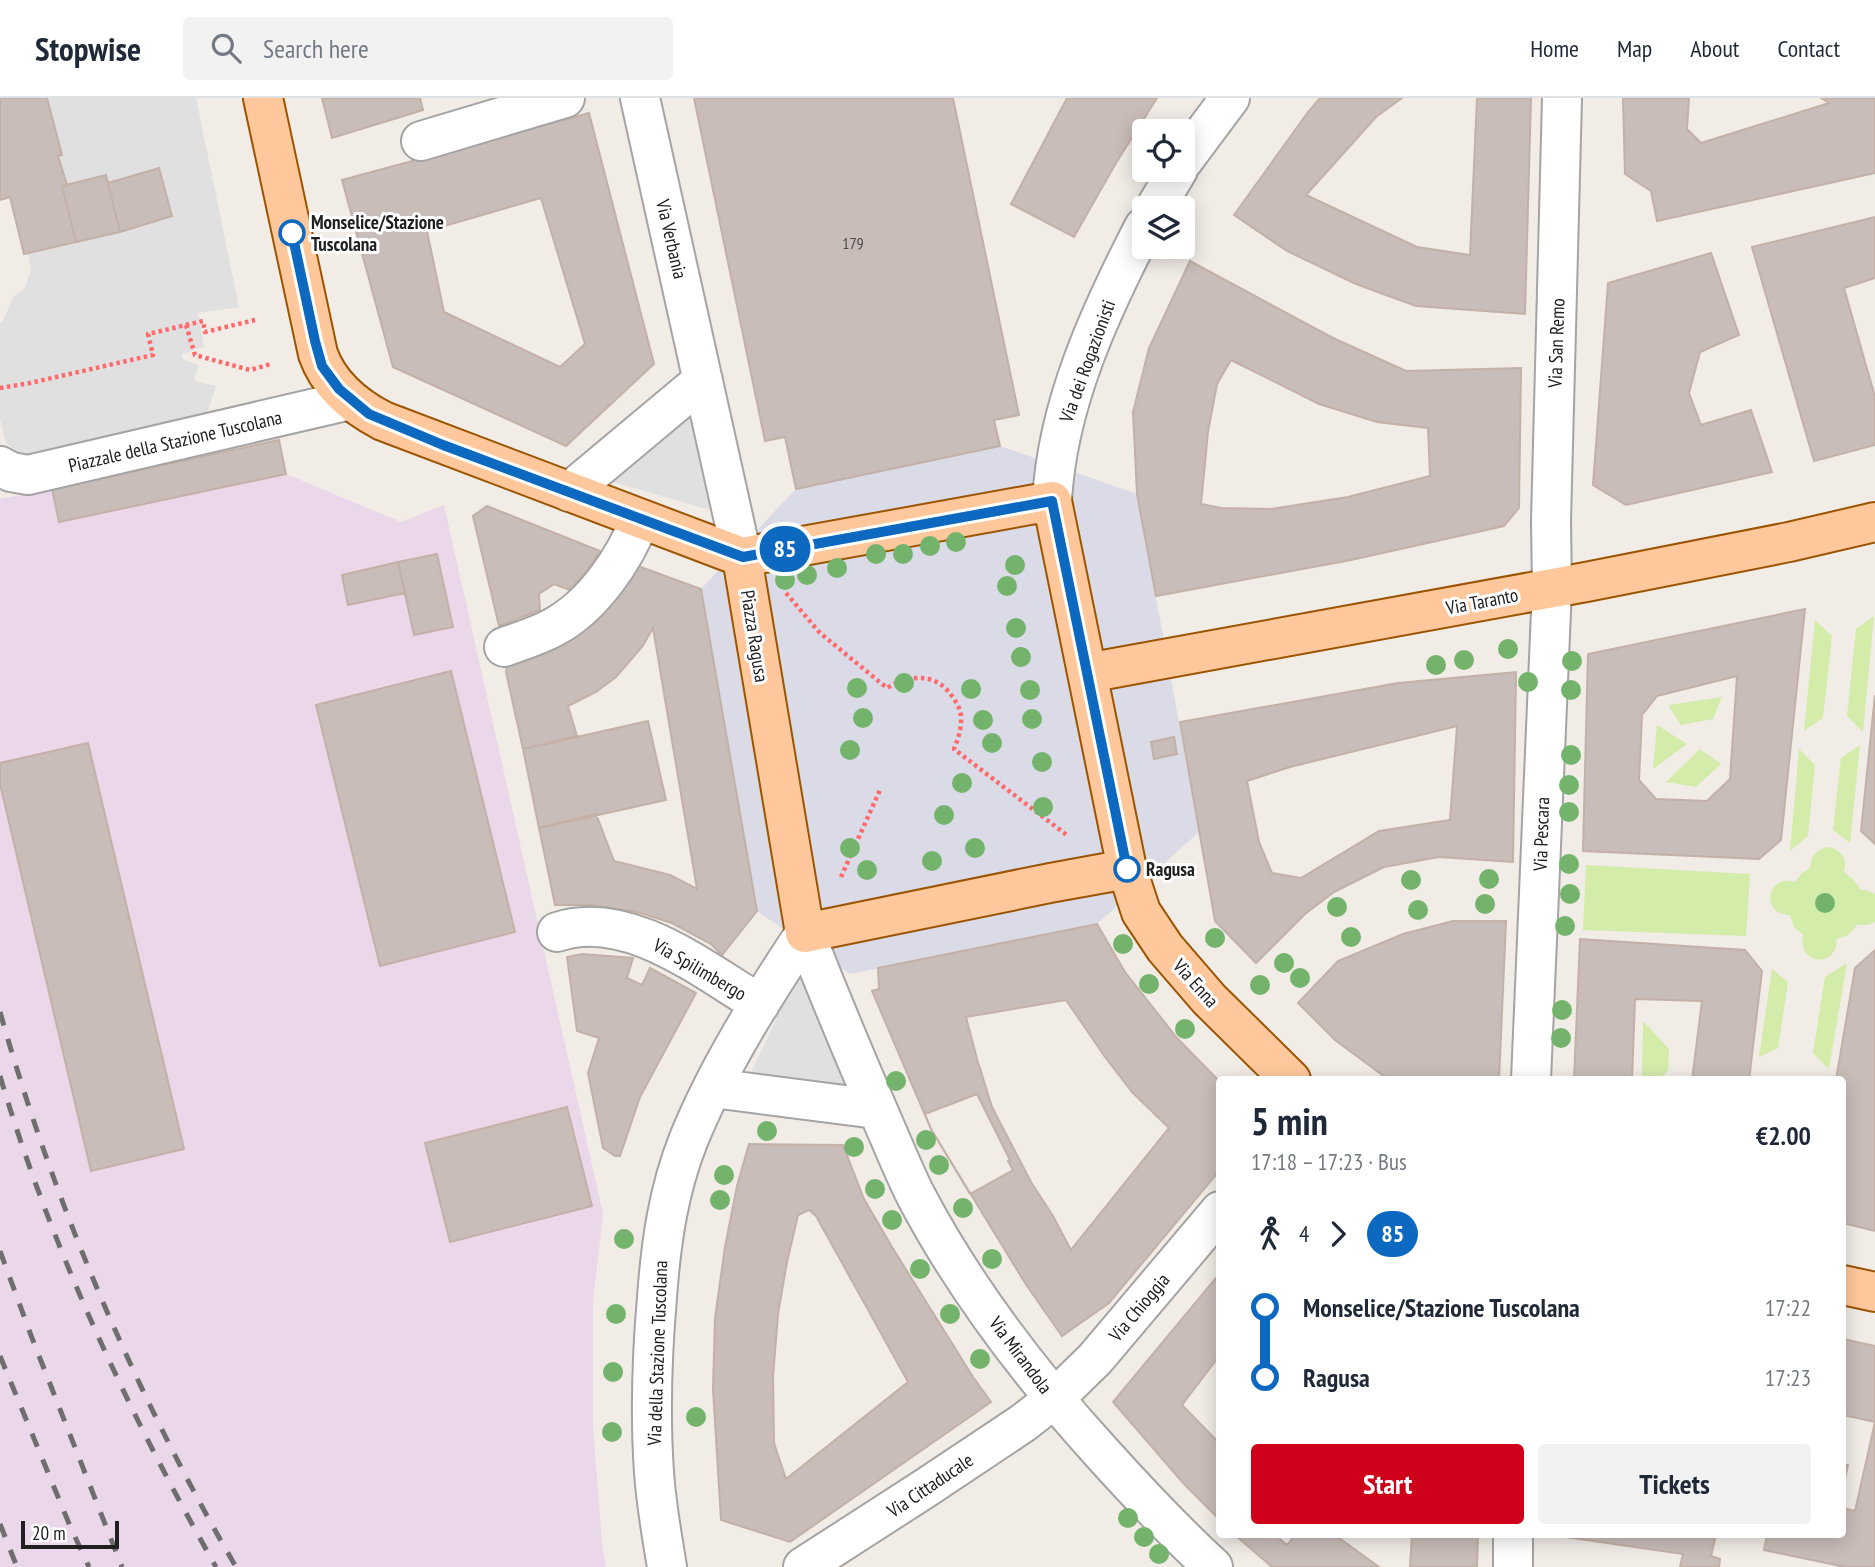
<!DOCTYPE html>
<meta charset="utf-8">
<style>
:root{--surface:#fff;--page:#f2f2f3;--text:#1f2937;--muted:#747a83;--line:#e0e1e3;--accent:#cf0019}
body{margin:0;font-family:"PT Sans Narrow",sans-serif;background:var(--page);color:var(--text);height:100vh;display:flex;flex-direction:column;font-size:26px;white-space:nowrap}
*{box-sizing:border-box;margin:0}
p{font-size:23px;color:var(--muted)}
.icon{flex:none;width:38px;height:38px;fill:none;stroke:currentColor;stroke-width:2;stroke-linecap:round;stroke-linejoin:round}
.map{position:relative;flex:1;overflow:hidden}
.panel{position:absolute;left:1216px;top:978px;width:630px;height:462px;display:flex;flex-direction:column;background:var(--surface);border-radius:7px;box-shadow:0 4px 18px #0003}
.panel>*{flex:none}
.badge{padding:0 14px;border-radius:23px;font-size:24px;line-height:46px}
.fabs{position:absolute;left:1132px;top:21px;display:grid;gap:14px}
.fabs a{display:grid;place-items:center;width:63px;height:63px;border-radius:7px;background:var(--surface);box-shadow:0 4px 18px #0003;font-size:35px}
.scale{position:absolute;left:21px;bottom:18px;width:98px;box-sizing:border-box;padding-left:7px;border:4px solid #202020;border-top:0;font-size:19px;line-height:24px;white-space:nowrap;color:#202020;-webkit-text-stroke:5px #fff;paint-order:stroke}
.map>.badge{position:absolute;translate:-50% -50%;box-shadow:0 0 0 4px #fff}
.legs{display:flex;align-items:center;gap:10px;height:77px;padding:0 35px;font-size:23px}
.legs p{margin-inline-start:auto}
.head{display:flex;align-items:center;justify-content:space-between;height:119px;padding:0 35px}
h1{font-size:38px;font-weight:700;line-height:52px}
.button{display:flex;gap:14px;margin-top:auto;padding:14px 35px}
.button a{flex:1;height:80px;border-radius:7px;background:var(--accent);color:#fff;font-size:28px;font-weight:700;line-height:80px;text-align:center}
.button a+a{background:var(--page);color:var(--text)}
ul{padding:0 35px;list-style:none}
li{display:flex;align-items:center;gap:24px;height:70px;font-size:26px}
li i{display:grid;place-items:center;width:10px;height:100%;margin:0 9px;background:currentColor}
li i::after{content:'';width:18px;height:18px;margin:-9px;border:5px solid;border-radius:50%;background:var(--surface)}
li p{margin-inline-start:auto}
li:first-child i{background:linear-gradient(#0000 50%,currentColor 0)}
li:last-child i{background:linear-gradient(currentColor 50%,#0000 0)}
header{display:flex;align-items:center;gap:42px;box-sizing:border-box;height:98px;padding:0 35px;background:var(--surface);border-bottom:2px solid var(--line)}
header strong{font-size:33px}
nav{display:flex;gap:38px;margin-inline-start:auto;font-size:24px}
.search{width:490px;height:63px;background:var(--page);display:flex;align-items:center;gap:18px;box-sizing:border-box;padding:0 24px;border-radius:7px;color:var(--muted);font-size:26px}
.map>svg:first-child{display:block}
.industrial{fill:#ead7e9;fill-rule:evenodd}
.grass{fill:#d3ecaa}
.parking{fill:#e0e0e0}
.plaza{fill:#dadbe7}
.building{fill:#c9bdb9;stroke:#c3b0a7;stroke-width:2;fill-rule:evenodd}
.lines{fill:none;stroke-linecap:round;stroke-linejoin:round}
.minor-casing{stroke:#a4a4a4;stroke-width:42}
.major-casing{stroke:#9b5500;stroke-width:42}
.path{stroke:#fe696c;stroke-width:4.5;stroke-dasharray:3.5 3.5;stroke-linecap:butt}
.minor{stroke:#fff;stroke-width:38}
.major{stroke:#ffc89c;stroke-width:38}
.rail{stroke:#6e6e6e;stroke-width:5;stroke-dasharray:14 14;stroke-linecap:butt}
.tree{fill:#74b36c}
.line-1-casing{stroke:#fff;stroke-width:16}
.line-1{stroke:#0c69bf;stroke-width:10}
.stop-1-dot{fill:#fff;stroke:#0c69bf;stroke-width:3.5}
.labels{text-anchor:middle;stroke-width:6;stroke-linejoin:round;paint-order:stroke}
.number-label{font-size:16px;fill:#4a4746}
.stop-label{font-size:19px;font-weight:bold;fill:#202020;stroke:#fff;text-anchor:start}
.street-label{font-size:19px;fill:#202020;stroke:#fff}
</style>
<header>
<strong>Stopwise</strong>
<div class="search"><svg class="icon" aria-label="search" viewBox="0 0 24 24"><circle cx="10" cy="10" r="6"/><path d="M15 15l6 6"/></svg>Search here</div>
<nav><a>Home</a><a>Map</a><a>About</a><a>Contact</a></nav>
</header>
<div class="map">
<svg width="1875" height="1469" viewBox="0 0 1875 1469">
<rect width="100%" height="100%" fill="#f1ece6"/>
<path class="industrial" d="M 286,376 L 401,424 L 444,407 L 603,1116 L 593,1204 L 593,1330 L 602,1445 L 606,1469 L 0,1469 L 0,401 L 52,391 L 60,424 ZM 437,456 L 405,495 L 349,507 L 342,477 ZM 451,573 L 515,834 L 380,867 L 316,607 ZM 567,1010 L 592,1108 L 449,1144 L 425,1045 Z"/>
<path class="grass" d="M 1874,518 L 1863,634 L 1847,618 L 1856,531 Z
M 1815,522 L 1832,538 L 1823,620 L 1804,633 Z
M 1722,599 L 1713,621 L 1681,627 L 1668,607 Z
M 1657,627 L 1687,646 L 1653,671 Z
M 1860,647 L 1850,745 L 1833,732 L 1841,660 Z
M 1700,651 L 1721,666 L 1696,689 L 1666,684 Z
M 1799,651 L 1815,667 L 1808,738 L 1790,753 Z
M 1830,749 C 1842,753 1848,762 1844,774 L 1854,782 L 1861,792 L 1866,792 L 1875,796 L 1875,824 L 1868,827 L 1857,827 L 1848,837 L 1837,841 C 1837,871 1797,867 1803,837 L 1794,829 L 1790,817 C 1760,817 1766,775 1795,784 L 1802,775 L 1810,770 C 1810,757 1818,750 1830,749 Z
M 1586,767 L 1750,776 L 1746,838 L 1583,832 Z
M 1847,865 L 1829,971 L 1813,955 L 1825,879 Z
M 1772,871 L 1788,884 L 1778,950 L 1759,959 Z
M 1643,923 L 1669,951 L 1668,972 L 1659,982 L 1642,982 Z"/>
<path class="parking" d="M 47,0 L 196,0 L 239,209 L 198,215 L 204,249 L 182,256 L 182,261 L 199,267 L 194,283 L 216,288 L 204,326 L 27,360 L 6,345 L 0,321 L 0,226 L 3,223 L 13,199 L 25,190 L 31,173 L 28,156 L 120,134 L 172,118 L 108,85 L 106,78 L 67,87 L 58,58 L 62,56 Z
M 690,308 L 713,413 L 603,381 Z
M 803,864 L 859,996 L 747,983 Z"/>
<path class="plaza" d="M 1000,348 L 1137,396 L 1199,734 L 1097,826 L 850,876 L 757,813 L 701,491 L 796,391 Z"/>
<path class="building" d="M 0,0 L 47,0 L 62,57 L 58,58 L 67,87 L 62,88 L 76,144 L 24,156 L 10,99 L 0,102 Z
M 322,0 L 420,0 L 423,12 L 332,40 Z
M 694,0 L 953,0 L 1019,317 L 994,322 L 1000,348 L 796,391 L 785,339 L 765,343 Z
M 1067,0 L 1157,0 L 1116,65 L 1074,139 L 1011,106 Z
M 1320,0 L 1402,0 L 1376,19 L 1306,97 L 1417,149 L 1470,157 L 1477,0 L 1531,0 L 1525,216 L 1416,208 L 1356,186 L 1287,153 L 1234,117 L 1308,14 Z
M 1623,0 L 1689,0 L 1687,31 L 1701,45 L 1829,5 L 1821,0 L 1875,0 L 1875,75 L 1657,123 L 1651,93 L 1625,76 Z
M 589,15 L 654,266 L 566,348 L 393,269 L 342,82 ZM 541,100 L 585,246 L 560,269 L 444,214 L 427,133 Z
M 159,70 L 172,118 L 120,134 L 108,85 Z
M 106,77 L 120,134 L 76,144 L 62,88 Z
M 1875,119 L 1875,180 L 1844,190 L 1875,299 L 1875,347 L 1814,363 L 1752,149 Z
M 1711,155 L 1739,237 L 1700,254 L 1689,295 L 1701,327 L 1751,312 L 1772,374 L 1626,407 L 1593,387 L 1608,185 Z
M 1190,163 L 1333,240 L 1406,273 L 1521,270 L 1519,410 L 1504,428 L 1351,462 L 1156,498 L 1137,396 L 1133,314 L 1149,250 ZM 1231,262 L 1319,306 L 1377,324 L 1428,330 L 1430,378 L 1348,399 L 1271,411 L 1221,410 L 1201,406 L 1208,334 L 1217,286 Z
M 279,342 L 286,376 L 59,424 L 52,391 Z
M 487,408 L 600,453 L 586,474 L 570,492 L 554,486 L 539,496 L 540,512 L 499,528 L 473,418 Z
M 437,456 L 453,529 L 414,537 L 398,464 Z
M 398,464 L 405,495 L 348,507 L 342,477 Z
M 635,467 L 701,491 L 757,813 L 722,857 L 711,846 L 672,825 L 637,814 L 591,807 L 555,807 L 539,730 L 596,716 L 614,763 L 670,777 L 697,791 L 653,530 L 642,549 L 616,579 L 596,594 L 568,608 L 577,638 L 523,651 L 506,574 L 507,564 L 591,523 L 621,495 Z
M 1805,511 L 1781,742 L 1759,761 L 1583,753 L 1588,556 ZM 1737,578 L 1730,681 L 1707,703 L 1656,701 L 1639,682 L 1642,617 L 1657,598 Z
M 451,573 L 515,834 L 380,868 L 316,607 Z
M 1516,574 L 1513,764 L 1439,759 L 1384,769 L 1334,794 L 1305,816 L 1256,865 L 1215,823 L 1180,624 L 1398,585 ZM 1457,628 L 1450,722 L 1379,733 L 1301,780 L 1272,775 L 1259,744 L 1247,683 L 1290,669 Z
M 1875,597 L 1875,746 L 1861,733 Z
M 648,623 L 666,702 L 539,730 L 523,651 Z
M 1174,639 L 1177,656 L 1154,661 L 1151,644 Z
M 88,645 L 184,1051 L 91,1073 L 0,686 L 0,665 Z
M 1453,823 L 1506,823 L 1499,982 L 1389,982 L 1335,942 L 1298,905 L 1338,863 L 1403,836 Z
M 1097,826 L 1125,874 L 1177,940 L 1220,984 L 1220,1072 L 1109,1205 L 1062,1238 L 1025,1185 L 931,1031 L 872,893 L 879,891 L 878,870 ZM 1066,902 L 1105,959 L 1132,994 L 1169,1030 L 1071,1152 L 1053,1118 L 1031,1084 L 992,1009 L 977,961 L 966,919 Z
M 1580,841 L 1745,852 L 1762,873 L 1749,982 L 1692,982 L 1702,903 L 1635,901 L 1632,982 L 1574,982 Z
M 1875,852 L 1875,1133 L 1843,1125 L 1843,982 L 1836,982 L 1855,870 Z
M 582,856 L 633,860 L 627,880 L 642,887 L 650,870 L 696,895 L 640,999 L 620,1058 L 615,1058 L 603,1050 L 588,975 L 599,940 L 577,933 L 567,859 Z
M 977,996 L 1010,1062 L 1008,1063 L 1013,1072 L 970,1096 L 931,1031 L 925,1016 Z
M 567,1009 L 592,1108 L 450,1144 L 425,1045 Z
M 749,1046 L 843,1047 L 864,1101 L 892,1149 L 973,1279 L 991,1304 L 790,1444 L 721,1422 L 713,1291 L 715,1220 L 725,1149 L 737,1088 ZM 809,1112 L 816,1118 L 908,1284 L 786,1381 L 774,1345 L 773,1279 L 778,1216 L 787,1164 L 798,1117 Z
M 1220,1175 L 1220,1257 L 1182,1307 L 1220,1346 L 1220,1422 L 1184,1386 L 1113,1304 Z
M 1843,1241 L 1875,1248 L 1875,1469 L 1845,1469 L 1764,1452 L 1767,1437 L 1843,1437 L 1843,1410 L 1855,1413 L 1875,1324 L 1843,1317 Z
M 1843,1366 L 1848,1367 L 1843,1389 Z
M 1235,1437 L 1275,1437 L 1287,1447 L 1295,1437 L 1335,1437 L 1379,1469 L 1272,1469 Z
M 1412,1437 L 1478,1437 L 1477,1469 L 1410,1469 Z
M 1552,1437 L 1716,1437 L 1711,1458 L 1720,1461 L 1719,1469 L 1680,1469 L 1683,1456 Z"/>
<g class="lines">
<defs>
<path id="minor" d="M 640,0 L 742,459
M 421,43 L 565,0
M 1183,63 L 1230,0
M 1155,110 L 1178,72
M 0,368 L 11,374 L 28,377 L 350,302
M 569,394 L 703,282
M 1052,403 C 1057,307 1100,214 1144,129
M 504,549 C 520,543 538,538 554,529 C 593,508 625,461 640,421
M 557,834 C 627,810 703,872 760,906
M 805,835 C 830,901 858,966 886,1031 C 896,1054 905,1076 916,1098 C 966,1193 1031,1277 1102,1355 C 1138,1395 1174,1433 1213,1469
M 1531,982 L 1552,490 L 1551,423 L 1562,0
M 713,990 L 876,1011
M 667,1469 C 662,1438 656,1406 654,1374 C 650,1316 652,1257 657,1199 C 661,1145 668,1094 688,1043 C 717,971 762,900 805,835
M 803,1469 L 924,1391 L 1023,1325 L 1054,1301 L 1095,1261 L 1220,1113
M 1513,1469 L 1513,1437"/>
<path id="major" d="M 263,0 L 318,256 C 329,287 354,308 383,323 L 742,459
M 742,459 L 1052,403 L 1127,771 L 1141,814 L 1165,850 L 1209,901 L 1291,982
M 742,459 L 805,835 L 1050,785 L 1127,771
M 1087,575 L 1586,484 L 1789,444 L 1875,424
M 1843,1187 L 1875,1194"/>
</defs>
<use href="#minor" class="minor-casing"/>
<use href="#major" class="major-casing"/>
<path class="path" d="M 186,227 L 195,257 L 250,272 L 271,266
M 0,290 L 30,285 L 153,257 L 148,236 L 203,223 L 205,234 L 255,222
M 786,495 L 820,535 L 887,590 C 907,578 931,574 948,593 C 954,600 960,609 961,618 C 962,630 958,641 954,651 L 1068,738
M 841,779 L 880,692"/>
<use href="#minor" class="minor"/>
<use href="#major" class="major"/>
<path class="rail" d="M 0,914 C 55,1108 135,1295 236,1469
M 0,978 C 50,1147 129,1316 216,1469
M 0,1153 L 32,1240 L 122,1469
M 0,1258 L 70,1428 L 89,1469
M 0,1426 L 17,1469"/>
</g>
<g class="tree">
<circle cx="956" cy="444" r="10"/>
<circle cx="930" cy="448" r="10"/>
<circle cx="876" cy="456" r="10"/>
<circle cx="903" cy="456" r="10"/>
<circle cx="1015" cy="467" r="10"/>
<circle cx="837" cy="470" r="10"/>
<circle cx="807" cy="477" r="10"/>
<circle cx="785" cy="482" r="10"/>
<circle cx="1007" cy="488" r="10"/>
<circle cx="1016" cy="530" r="10"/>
<circle cx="1508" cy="551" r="10"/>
<circle cx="1021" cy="559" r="10"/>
<circle cx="1464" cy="562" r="10"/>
<circle cx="1572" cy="563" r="10"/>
<circle cx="1436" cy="567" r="10"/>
<circle cx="1528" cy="584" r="10"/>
<circle cx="904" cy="585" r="10"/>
<circle cx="857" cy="590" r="10"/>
<circle cx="971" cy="591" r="10"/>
<circle cx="1030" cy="592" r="10"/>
<circle cx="1571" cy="592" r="10"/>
<circle cx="863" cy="620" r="10"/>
<circle cx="1032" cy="621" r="10"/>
<circle cx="983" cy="622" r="10"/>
<circle cx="992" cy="645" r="10"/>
<circle cx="850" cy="652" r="10"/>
<circle cx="1571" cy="657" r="10"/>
<circle cx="1042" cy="664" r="10"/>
<circle cx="962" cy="685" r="10"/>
<circle cx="1569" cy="687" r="10"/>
<circle cx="1043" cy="709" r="10"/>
<circle cx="1569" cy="714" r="10"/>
<circle cx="944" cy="717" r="10"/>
<circle cx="850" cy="750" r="10"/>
<circle cx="975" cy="750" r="10"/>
<circle cx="932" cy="763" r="10"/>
<circle cx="1569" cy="766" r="10"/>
<circle cx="867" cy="772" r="10"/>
<circle cx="1489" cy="781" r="10"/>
<circle cx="1411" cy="782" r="10"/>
<circle cx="1570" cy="796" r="10"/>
<circle cx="1825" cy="805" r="10"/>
<circle cx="1485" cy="806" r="10"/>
<circle cx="1337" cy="809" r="10"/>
<circle cx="1418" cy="812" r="10"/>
<circle cx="1565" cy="828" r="10"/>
<circle cx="1351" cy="839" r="10"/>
<circle cx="1215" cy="840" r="10"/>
<circle cx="1123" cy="846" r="10"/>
<circle cx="1284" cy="865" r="10"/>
<circle cx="1300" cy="880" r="10"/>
<circle cx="1149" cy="886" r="10"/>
<circle cx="1260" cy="887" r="10"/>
<circle cx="1562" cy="912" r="10"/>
<circle cx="1185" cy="931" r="10"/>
<circle cx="1561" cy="940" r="10"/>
<circle cx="896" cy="983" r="10"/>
<circle cx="767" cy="1033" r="10"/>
<circle cx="926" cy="1042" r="10"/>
<circle cx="854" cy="1049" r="10"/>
<circle cx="939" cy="1067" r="10"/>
<circle cx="724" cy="1077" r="10"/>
<circle cx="875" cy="1091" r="10"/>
<circle cx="720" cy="1102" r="10"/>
<circle cx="963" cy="1110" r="10"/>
<circle cx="892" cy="1122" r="10"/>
<circle cx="624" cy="1141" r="10"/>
<circle cx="992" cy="1161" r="10"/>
<circle cx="920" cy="1171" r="10"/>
<circle cx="616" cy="1216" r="10"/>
<circle cx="950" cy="1216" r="10"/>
<circle cx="980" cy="1261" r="10"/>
<circle cx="613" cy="1274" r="10"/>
<circle cx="696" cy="1319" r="10"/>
<circle cx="612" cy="1334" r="10"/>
<circle cx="1128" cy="1420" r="10"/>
<circle cx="1144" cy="1439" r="10"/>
<circle cx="1159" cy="1456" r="10"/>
</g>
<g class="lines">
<defs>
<path id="line-1" d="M 292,135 L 315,243 L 322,268 L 339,291 L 369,316 L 443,347 L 743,459 L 1052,403 L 1127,771"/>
</defs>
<use href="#line-1" class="line-1-casing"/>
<use href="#line-1" class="line-1"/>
</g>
<g class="stop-1-dot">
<circle cx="292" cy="135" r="12"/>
<circle cx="1127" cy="771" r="12"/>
</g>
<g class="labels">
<g class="number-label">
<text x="853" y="151">179</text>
</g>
<g class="stop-label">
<text x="311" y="131">Monselice/Stazione<tspan x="311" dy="22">Tuscolana</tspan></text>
<text x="1146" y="778">Ragusa</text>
</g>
<g class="street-label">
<text transform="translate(672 141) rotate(77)" y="7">Via Verbania</text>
<text transform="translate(1556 245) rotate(-88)" y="7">Via San Remo</text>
<text transform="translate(1087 263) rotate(-70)" y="7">Via dei Rogazionisti</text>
<text transform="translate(175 343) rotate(-13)" y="7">Piazzale della Stazione Tuscolana</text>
<text transform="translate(1482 503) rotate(-11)" y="7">Via Taranto</text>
<text transform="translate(755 538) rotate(81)" y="7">Piazza Ragusa</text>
<text transform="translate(1541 736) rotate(-88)" y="7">Via Pescara</text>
<text transform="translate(700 871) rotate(30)" y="7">Via Spilimbergo</text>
<text transform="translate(1196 885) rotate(48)" y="7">Via Enna</text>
<text transform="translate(1139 1209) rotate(-50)" y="7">Via Chioggia</text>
<text transform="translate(657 1255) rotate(-88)" y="7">Via della Stazione Tuscolana</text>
<text transform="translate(1021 1257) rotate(53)" y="7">Via Mirandola</text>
<text transform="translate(930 1387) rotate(-34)" y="7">Via Cittaducale</text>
</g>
</g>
</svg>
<div class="fabs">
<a><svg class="icon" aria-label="locate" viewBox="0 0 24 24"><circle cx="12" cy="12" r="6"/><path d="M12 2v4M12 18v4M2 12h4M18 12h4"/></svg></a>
<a><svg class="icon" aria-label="layers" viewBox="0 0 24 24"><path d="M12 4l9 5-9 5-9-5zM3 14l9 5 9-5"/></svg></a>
</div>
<div class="scale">20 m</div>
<b class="badge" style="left:785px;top:451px;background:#0c69bf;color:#fff">85</b>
<section class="panel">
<div class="head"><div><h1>5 min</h1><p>17:18 – 17:23 · Bus</p></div><b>€2.00</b></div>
<div class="legs"><svg class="icon" aria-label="walk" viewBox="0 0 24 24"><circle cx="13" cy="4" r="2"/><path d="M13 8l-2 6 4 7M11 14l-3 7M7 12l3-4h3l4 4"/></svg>4<svg class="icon" aria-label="forward" viewBox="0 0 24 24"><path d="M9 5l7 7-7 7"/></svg><b class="badge" style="background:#0c69bf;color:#fff">85</b></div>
<ul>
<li><i style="color:#0c69bf"></i><b>Monselice/Stazione Tuscolana</b><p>17:22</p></li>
<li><i style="color:#0c69bf"></i><b>Ragusa</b><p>17:23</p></li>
</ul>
<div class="button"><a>Start</a><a>Tickets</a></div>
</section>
</div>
